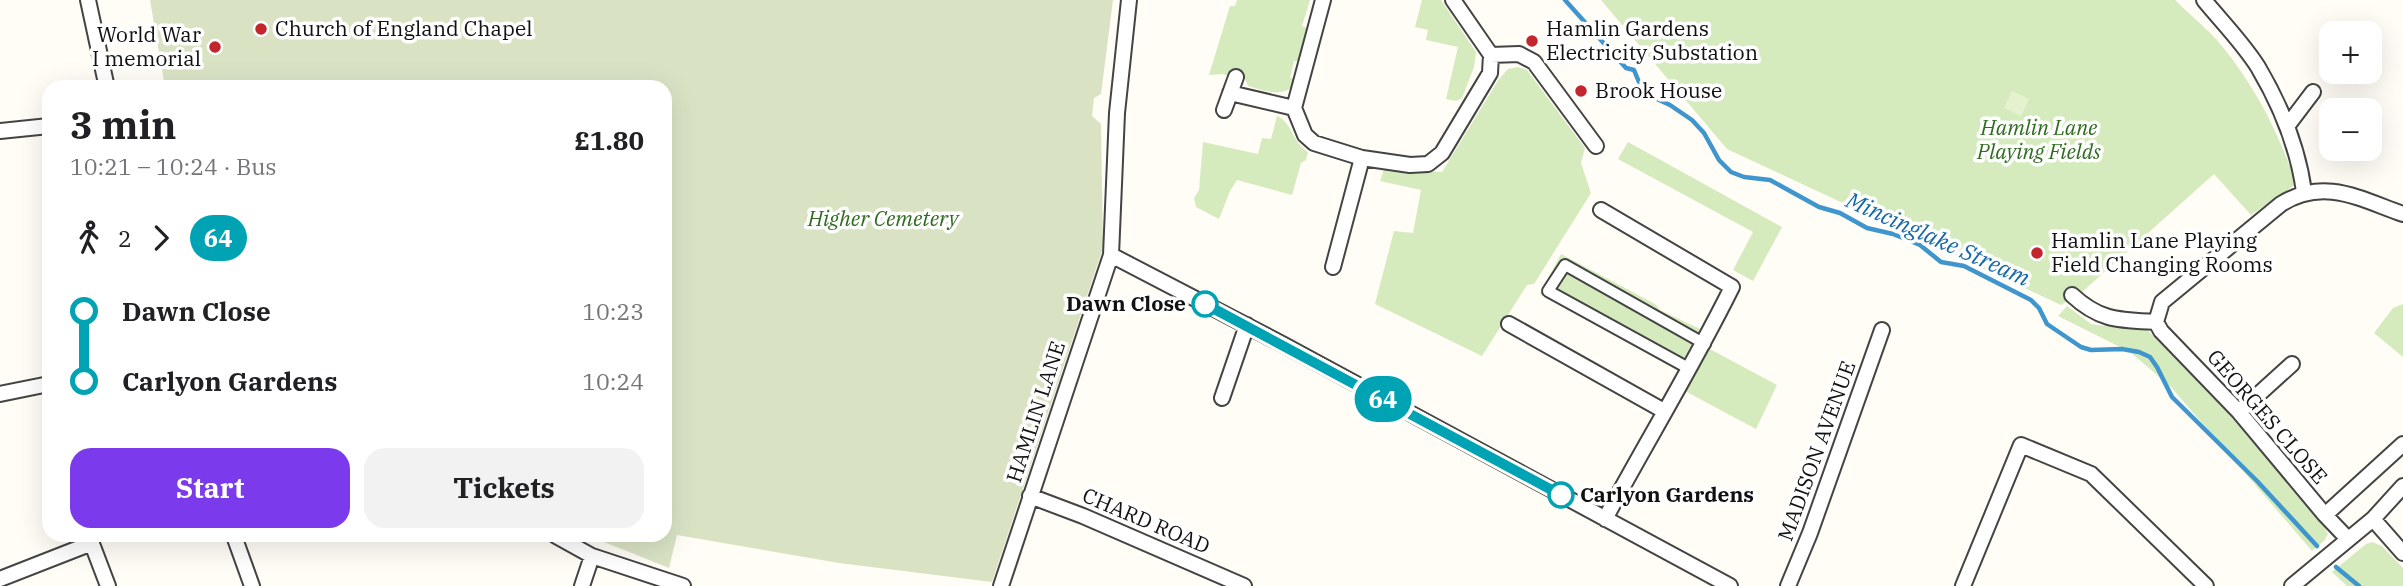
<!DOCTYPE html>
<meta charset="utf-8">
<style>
:root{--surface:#fff;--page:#f2f2f2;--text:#202124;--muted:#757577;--accent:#7c3aed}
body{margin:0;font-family:"IBM Plex Serif",serif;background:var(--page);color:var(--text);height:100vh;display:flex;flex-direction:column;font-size:26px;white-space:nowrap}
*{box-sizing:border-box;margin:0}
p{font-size:23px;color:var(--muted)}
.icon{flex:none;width:38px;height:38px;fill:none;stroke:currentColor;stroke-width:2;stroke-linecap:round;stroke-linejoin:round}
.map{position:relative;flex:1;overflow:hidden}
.sheet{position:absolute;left:42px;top:80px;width:630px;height:462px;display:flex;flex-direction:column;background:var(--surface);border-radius:21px;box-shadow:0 7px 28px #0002}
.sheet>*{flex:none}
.badge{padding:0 14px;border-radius:23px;font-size:24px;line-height:46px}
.fabs{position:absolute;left:2319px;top:21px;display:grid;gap:14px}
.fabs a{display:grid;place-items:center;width:63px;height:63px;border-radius:14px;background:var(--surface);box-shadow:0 7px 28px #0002;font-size:35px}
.map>.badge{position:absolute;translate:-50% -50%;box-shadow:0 0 0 4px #fff}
.legs{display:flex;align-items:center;gap:10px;height:77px;padding:0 28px;font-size:23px}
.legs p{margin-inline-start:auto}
.overview{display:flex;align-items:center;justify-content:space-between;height:119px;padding:0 28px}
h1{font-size:38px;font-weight:700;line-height:52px}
.action{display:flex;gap:14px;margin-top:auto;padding:14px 28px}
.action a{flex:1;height:80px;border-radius:21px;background:var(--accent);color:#fff;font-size:28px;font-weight:700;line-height:80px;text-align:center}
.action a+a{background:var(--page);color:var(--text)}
ul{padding:0 28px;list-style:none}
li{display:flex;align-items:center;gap:24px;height:70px;font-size:26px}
li i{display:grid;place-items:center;width:10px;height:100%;margin:0 9px;background:currentColor}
li i::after{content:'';width:18px;height:18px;margin:-9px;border:5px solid;border-radius:50%;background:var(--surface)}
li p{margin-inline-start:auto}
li:first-child i{background:linear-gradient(#0000 50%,currentColor 0)}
li:last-child i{background:linear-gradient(currentColor 50%,#0000 0)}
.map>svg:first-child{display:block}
.green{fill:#d5ebbd}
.cemetery{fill:#d9e3c4}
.pitch{fill:#e6f2cf}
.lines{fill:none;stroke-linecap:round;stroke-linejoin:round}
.stream{stroke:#3f96cf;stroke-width:4.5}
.pedestrian-casing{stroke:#444;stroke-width:14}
.minor-casing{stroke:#444;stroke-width:18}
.pedestrian{stroke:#fff;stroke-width:10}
.minor{stroke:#fff;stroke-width:14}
.line-1-casing{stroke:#fff;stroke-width:16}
.line-1{stroke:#00a3b4;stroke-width:10}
.poi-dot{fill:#c4262e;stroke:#fff;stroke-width:2.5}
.stop-1-dot{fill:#fff;stroke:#00a3b4;stroke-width:3.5}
.labels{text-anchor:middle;stroke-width:7;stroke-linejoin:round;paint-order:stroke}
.poi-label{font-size:21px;fill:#111;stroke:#fff;text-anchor:start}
.park-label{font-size:21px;font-style:italic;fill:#2f6b1f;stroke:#fff}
.stop-label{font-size:21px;font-weight:bold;fill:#111;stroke:#fff;text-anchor:end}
.street-label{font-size:21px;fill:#111;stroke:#fff}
.water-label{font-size:23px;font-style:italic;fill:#1768a6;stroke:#fff}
</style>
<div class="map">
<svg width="2403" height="586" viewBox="0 0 2403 586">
<rect width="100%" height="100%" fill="#fffdf5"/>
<path class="green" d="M 1237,0 L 1310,0 L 1302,26 L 1307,28 L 1299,61 L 1294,61 L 1290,78 L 1297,79 C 1288,100 1266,91 1248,86 L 1245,79 L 1222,74 L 1209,75 L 1230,6 L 1235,6 Z
M 1422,0 L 1441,0 L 1476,52 L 1474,67 L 1462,98 L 1456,101 L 1446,99 L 1458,47 L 1426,40 L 1428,30 L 1415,27 Z
M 1601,0 L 2175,0 C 2190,15 2208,29 2222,46 C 2256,88 2279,133 2296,184 L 2251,215 L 2214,174 L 2082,292 L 2061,305 L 1727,149 Z
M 1518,67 L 1527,70 L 1585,148 L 1581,163 L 1591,193 L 1534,284 L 1527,285 L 1482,356 L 1375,304 L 1394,231 L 1413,233 L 1421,190 L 1380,181 L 1384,169 L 1442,172 L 1499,79 L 1508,69 Z
M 1277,116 C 1292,122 1292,142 1308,152 L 1306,160 L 1301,163 L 1292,195 L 1237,180 L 1230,191 L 1219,219 L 1196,207 L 1194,198 L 1199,190 L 1203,142 L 1258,154 L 1262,138 L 1271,139 Z
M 1628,142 L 1782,227 L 1753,281 L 1733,270 L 1753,232 L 1618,159 Z
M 1561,254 L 1655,304 L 1660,310 L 1700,329 L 1677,370 L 1540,294 Z
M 2403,304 L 2403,357 L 2374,333 L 2393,308 Z
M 2067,306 L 2091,324 L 2119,328 L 2143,325 L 2235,421 L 2320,519 L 2328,534 L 2325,540 L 2312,551 L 2171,387 L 2130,352 L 2058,316 Z
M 1708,348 L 1777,385 L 1756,429 L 1685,391 Z
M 2372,542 L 2382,546 L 2403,568 L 2403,586 L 2347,586 L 2332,572 L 2366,544 Z"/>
<path class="cemetery" d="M 150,0 L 1113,0 L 1101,94 L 1094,98 L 1092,116 L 1101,124 L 1103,248 L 992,582 L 839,563 L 677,535 L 669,568 L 589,536 L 665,536 L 665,88 L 165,87 Z"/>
<path class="pitch" d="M 2012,91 L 2029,99 L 2021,116 L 2004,108 Z"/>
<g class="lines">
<path class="stream" d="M 1565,0 L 1626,68 L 1634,70 L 1641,87 L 1648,95 L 1670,105 L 1692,120 L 1704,133 L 1719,160 L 1731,172 L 1744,177 L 1770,180 L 1819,207 L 1840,213 L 1867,228 L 1893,234 L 1920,245 L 1941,262 L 1964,266 L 2031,300 L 2039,308 L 2047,324 L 2081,347 L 2091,350 L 2122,349 L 2139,352 L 2150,357 L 2157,367 L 2172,397 L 2257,481 L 2317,546
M 2336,567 L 2359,586"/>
<defs>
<path id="pedestrian" d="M 1690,369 L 1548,291 L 1565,265 L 1705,344"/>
<path id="minor" d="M 88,0 L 107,88
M 1323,0 L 1294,108 L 1305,135 L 1314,143 L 1362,158 L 1410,165 L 1428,164 L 1442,153 L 1490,73 L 1491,55 L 1453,0
M 2204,0 C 2222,22 2243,43 2258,67 C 2281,106 2298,147 2304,192
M 1491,55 L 1519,54 L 1534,62 L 1596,146
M 1230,93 L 1294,108
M 1224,110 L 1236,77
M 2288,125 L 2313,92
M 0,131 L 49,126
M 1601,210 L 1732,287 C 1693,366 1647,441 1605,519
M 1111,255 L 1284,345 L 1730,586
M 1333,267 L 1362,158
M 2072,295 C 2100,321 2119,320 2156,322 L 2161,331 L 2239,412 L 2325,515 L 2347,538
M 2156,322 L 2162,302 L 2281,204 C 2324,177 2360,199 2403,214
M 1509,324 L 1664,411
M 0,394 L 49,384
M 1222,398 L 1247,325
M 2239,412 L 2292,364
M 1030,496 L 1083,516 L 1244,586
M 2325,515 L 2403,444
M 2373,519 L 2403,553
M 89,536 L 108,586
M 234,536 L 252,586
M 556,536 L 592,556 L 683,586
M 0,579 L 92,543
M 582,586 L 592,556
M 1001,586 L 1111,255 L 1117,113 L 1129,0
M 1788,586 L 1810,533 L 1882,330
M 1963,586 L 2021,445 L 2091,474 L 2206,586
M 2292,586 L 2373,519 L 2403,486"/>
</defs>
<use href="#pedestrian" class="pedestrian-casing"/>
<use href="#minor" class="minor-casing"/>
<use href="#pedestrian" class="pedestrian"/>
<use href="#minor" class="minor"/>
</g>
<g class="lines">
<defs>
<path id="line-1" d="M 1205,304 L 1561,495"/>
</defs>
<use href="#line-1" class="line-1-casing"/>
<use href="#line-1" class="line-1"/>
</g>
<g class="poi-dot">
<circle cx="261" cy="29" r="7"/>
<circle cx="1532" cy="41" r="7"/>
<circle cx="215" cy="47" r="7"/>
<circle cx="1581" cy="91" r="7"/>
<circle cx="2037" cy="253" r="7"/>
</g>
<g class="stop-1-dot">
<circle cx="1205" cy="304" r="12"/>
<circle cx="1561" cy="495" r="12"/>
</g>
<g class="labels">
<g class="poi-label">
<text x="275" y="36">Church of England Chapel</text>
<text x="1546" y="36">Hamlin Gardens<tspan x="1546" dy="24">Electricity Substation</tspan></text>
<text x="201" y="42" text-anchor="end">World War<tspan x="201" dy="24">I memorial</tspan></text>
<text x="1595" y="98">Brook House</text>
<text x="2051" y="248">Hamlin Lane Playing<tspan x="2051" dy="24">Field Changing Rooms</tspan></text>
</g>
<g class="park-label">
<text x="2039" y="135">Hamlin Lane<tspan x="2039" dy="24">Playing Fields</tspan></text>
<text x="883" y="226">Higher Cemetery</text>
</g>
<g class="stop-label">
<text x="1186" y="311">Dawn Close</text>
<text x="1580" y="502" text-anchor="start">Carlyon Gardens</text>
</g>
<g class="street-label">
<text transform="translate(1036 412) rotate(-72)" y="7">HAMLIN LANE</text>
<text transform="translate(2267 417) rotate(49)" y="7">GEORGES CLOSE</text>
<text transform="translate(1817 451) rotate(-70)" y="7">MADISON AVENUE</text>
<text transform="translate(1146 521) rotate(23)" y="7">CHARD ROAD</text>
</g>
<g class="water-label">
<text transform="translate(1938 239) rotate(24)" y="8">Mincinglake Stream</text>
</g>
</g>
</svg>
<div class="fabs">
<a>+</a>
<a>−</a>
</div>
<b class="badge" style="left:1383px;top:399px;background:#00a3b4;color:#fff">64</b>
<section class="sheet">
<div class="overview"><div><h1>3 min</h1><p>10:21 – 10:24 · Bus</p></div><b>£1.80</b></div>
<div class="legs"><svg class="icon" aria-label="walk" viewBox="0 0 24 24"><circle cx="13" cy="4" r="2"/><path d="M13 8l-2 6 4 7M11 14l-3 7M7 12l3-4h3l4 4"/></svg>2<svg class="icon" aria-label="forward" viewBox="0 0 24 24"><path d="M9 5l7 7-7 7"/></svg><b class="badge" style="background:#00a3b4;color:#fff">64</b></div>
<ul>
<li><i style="color:#00a3b4"></i><b>Dawn Close</b><p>10:23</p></li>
<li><i style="color:#00a3b4"></i><b>Carlyon Gardens</b><p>10:24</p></li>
</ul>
<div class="action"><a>Start</a><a>Tickets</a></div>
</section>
</div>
